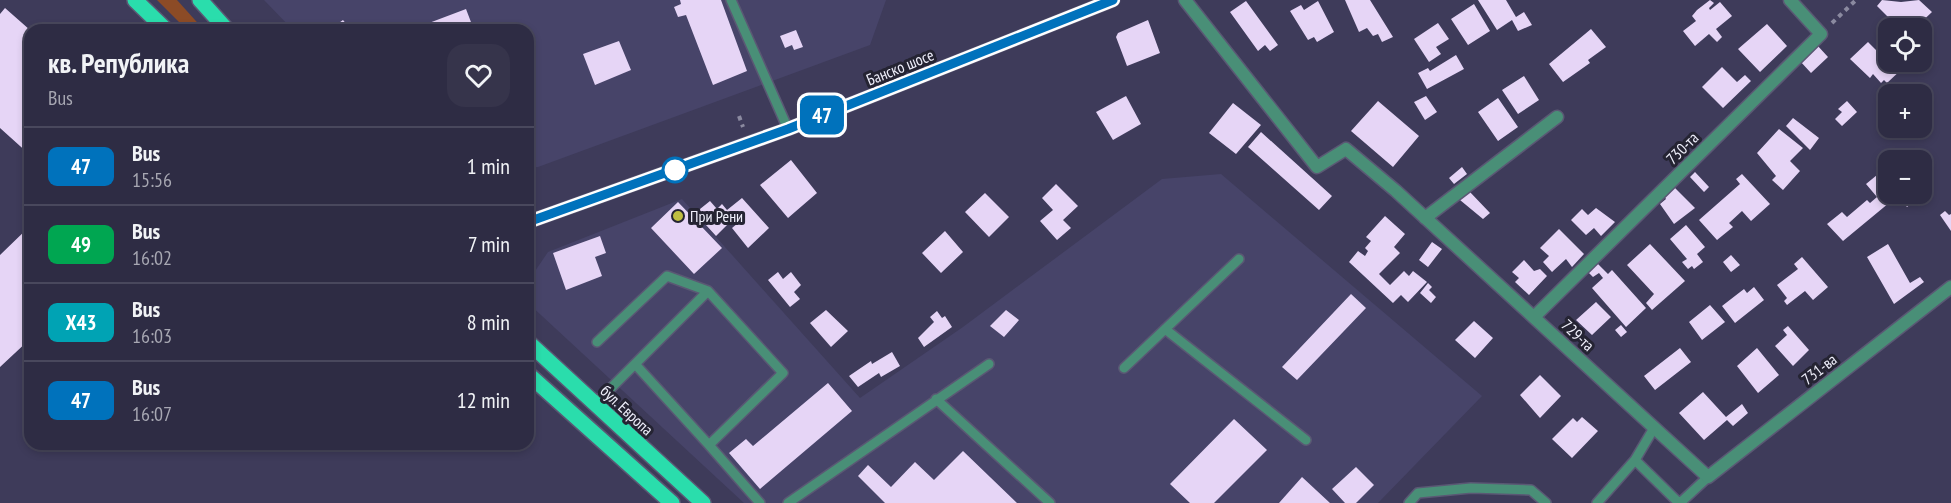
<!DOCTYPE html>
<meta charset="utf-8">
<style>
:root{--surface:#2e2c44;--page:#36344b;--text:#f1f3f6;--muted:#a7a7b2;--line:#49485d}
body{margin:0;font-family:"PT Sans Narrow",sans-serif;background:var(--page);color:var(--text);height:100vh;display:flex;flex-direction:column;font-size:22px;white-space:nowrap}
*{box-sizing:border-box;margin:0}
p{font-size:20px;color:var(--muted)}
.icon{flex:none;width:33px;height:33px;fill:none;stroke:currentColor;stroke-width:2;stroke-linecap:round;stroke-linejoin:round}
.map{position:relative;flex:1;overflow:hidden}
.panel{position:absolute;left:24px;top:24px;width:510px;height:426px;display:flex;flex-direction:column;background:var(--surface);border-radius:18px;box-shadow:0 3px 9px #0003,0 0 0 2px var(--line)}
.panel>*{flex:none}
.badge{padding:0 12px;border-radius:9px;font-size:21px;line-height:39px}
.controls{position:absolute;left:1878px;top:18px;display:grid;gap:12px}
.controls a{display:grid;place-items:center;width:54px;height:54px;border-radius:12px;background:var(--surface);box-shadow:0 3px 9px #0003,0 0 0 2px var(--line);font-size:30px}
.map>.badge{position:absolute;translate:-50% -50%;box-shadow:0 0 0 3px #fff}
.round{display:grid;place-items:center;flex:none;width:63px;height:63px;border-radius:18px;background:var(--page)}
.summary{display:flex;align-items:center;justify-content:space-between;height:102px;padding:0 24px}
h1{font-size:28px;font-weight:700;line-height:45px}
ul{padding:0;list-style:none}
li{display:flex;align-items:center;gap:18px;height:78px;padding:0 24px;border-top:2px solid var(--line)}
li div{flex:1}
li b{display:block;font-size:22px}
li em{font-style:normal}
li .badge{min-width:66px;font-weight:700;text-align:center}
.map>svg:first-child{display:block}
.built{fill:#474469}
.green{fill:#8c4b26}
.building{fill:#e6d5f6}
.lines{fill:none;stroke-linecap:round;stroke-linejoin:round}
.lane-casing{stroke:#5a5874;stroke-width:12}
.street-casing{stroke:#5a5874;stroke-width:15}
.secondary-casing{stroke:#5a5874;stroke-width:15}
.primary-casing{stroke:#5a5874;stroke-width:18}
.path{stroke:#8b8aa0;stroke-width:4;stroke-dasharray:4.5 4.5;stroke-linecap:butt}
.lane{stroke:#498f77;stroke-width:9}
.street{stroke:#498f77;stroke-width:12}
.secondary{stroke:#40bc95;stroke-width:12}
.primary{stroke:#2addac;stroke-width:15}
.line-casing{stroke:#fff;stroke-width:14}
.line{stroke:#0072bc;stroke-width:9}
.stop-dot{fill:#fff;stroke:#0072bc;stroke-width:3}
.poi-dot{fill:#c0be41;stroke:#252433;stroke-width:2}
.labels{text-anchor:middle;stroke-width:6;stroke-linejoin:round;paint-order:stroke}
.street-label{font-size:16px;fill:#f0f0fc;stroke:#252433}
.poi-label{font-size:16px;fill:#f0f0fc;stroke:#252433;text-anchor:start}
</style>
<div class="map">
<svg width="1951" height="503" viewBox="0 0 1951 503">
<rect width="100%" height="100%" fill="#3e3b5a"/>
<path class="built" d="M 264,0 L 886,0 L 870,45 L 538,167 L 528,167 L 528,30 L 293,30 Z
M 1221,174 L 1482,396 L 1378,503 L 744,503 L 528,303 L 529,280 L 548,252 L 682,199 L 860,398 L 963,327 L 1162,179 Z"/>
<path class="green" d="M 157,0 L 177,0 L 204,30 L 187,30 Z"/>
<path class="building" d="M 680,0 L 721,0 L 747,71 L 713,85 L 686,15 L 678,17 L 674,7 L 681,4 Z
M 1345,0 L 1370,0 L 1393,37 L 1382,42 L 1378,34 L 1373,36 L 1367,28 L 1359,32 Z
M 1478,0 L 1506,0 L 1516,17 L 1524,12 L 1532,25 L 1518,31 L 1512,20 L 1497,30 Z
M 1710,0 L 1714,3 L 1709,8 L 1710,10 L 1720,2 L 1732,16 L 1716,29 L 1722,37 L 1717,42 L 1709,34 L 1695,46 L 1683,31 L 1696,21 L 1692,16 L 1697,10 Z
M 1882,0 L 1901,2 L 1919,0 L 1932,12 L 1915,28 L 1902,17 L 1895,24 L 1877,6 Z
M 1246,1 L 1278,45 L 1270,51 L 1265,45 L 1258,51 L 1230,12 Z
M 1318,1 L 1334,32 L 1317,42 L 1314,37 L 1308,40 L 1290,11 L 1301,5 L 1304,10 Z
M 1474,4 L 1490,31 L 1468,45 L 1451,19 Z
M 5,8 L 30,30 L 30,155 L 0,128 L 0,14 Z
M 466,9 L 474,30 L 422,30 L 421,26 Z
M 343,20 L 351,30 L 340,30 L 336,25 Z
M 1148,20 L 1160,53 L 1127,66 L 1116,37 L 1118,33 Z
M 1438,23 L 1449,39 L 1436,47 L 1441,54 L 1429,62 L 1414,39 Z
M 1767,24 L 1787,46 L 1760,72 L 1738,49 Z
M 1591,29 L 1606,47 L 1588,60 L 1590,63 L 1563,82 L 1549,64 Z
M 796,30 L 803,47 L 794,50 L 792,45 L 785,48 L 780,36 Z
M 619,41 L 631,70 L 595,85 L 583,54 Z
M 1868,42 L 1883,57 L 1888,52 L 1888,62 L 1896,62 L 1903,68 L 1887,83 L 1884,80 L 1881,83 L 1873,74 L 1870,78 L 1850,59 Z
M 1817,45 L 1828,57 L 1811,73 L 1800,61 Z
M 1456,55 L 1464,69 L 1427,89 L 1418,73 L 1428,68 L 1430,71 Z
M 1722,67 L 1737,82 L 1745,75 L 1751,81 L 1723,108 L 1702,87 Z
M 1524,76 L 1539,100 L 1518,114 L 1502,90 Z
M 1126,96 L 1141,124 L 1113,140 L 1096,112 Z
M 1426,96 L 1437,112 L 1425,120 L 1414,102 Z
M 1498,98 L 1518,127 L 1498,141 L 1478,112 Z
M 1378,101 L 1419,136 L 1393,167 L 1351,131 Z
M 1847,101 L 1857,112 L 1842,126 L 1835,119 L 1842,112 L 1838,109 Z
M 1233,103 L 1261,125 L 1236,154 L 1209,133 Z
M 1793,118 L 1819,138 L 1810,150 L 1786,126 Z
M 1779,129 L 1803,148 L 1790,161 L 1800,171 L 1783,190 L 1772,180 L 1776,176 L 1757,153 Z
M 1261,132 L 1332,196 L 1319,210 L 1248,147 Z
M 791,160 L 817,193 L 788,218 L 760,185 Z
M 1462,167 L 1467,174 L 1454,184 L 1449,178 Z
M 1922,171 L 1933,186 L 1907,207 L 1896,194 L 1922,194 Z
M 1695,172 L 1709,187 L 1704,192 L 1690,177 Z
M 1742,174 L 1770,204 L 1751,221 L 1742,211 L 1729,223 L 1733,227 L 1717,240 L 1699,220 L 1740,184 L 1736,179 Z
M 1877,175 L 1888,189 L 1888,194 L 1895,198 L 1843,241 L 1827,224 L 1842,212 L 1847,217 L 1867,200 L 1870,203 L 1877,197 L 1866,184 Z
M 1056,184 L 1078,206 L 1063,220 L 1071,228 L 1057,240 L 1040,221 L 1053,210 L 1042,198 Z
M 1672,185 L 1695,208 L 1674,224 L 1660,204 L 1666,199 L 1663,194 Z
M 1469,191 L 1490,213 L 1483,219 L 1460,200 Z
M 985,193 L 1009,217 L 989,237 L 965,212 Z
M 742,198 L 769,228 L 748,248 L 732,228 L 738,223 L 729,213 L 724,216 L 730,222 L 716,236 L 695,213 L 710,201 L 717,209 L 722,204 L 727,210 Z
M 678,202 L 722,248 L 694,274 L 651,228 Z
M 1596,208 L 1615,222 L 1601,236 L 1594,228 L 1586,235 L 1571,220 L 1582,209 L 1588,215 Z
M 1945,211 L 1949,215 L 1951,214 L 1951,231 L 1940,215 Z
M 1385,216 L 1405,234 L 1394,247 L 1400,253 L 1379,274 L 1390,285 L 1404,271 L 1409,276 L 1413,271 L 1427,282 L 1408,302 L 1401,295 L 1393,303 L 1349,262 L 1358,251 L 1365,256 L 1368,251 L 1365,248 L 1371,241 L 1366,237 Z
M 1686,225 L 1705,247 L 1697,254 L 1703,262 L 1694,269 L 1692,266 L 1688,269 L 1682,262 L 1687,259 L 1670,239 Z
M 30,226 L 30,339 L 0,367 L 0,255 Z
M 1559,229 L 1584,254 L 1572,267 L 1566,259 L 1552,272 L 1543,262 L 1549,256 L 1540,248 Z
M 945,231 L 963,252 L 941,273 L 922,253 Z
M 600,236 L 606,253 L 595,257 L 602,276 L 566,290 L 553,253 Z
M 1432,242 L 1442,249 L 1428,267 L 1419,260 Z
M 1650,244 L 1685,281 L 1652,310 L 1646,303 L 1654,294 L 1627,265 Z
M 1888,244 L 1910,283 L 1920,277 L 1924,282 L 1894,304 L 1867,257 Z
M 1731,255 L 1740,265 L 1731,272 L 1723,262 Z
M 1802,257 L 1828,287 L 1813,300 L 1805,291 L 1787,305 L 1784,301 L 1787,298 L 1777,285 L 1798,269 L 1794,264 Z
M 1524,260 L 1534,271 L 1540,269 L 1547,276 L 1529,295 L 1515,282 L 1519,278 L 1512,272 Z
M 1595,261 L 1608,274 L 1612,270 L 1646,308 L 1626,327 L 1592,288 L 1603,278 L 1599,273 L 1593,277 L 1586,270 Z
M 778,272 L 783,279 L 791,272 L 801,285 L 794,292 L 800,299 L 790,307 L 768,280 Z
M 1428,283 L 1432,287 L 1429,290 L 1436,297 L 1431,303 L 1420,293 Z
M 1754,287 L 1764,300 L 1735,323 L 1722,306 L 1744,289 L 1747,293 Z
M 1351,294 L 1366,308 L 1297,380 L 1282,367 Z
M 1596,302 L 1611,317 L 1592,335 L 1576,320 Z
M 1710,305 L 1725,322 L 1702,340 L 1689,322 Z
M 826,310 L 848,331 L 831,347 L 810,323 Z
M 1006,310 L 1019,320 L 1004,337 L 990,326 Z
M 937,311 L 942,318 L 945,316 L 952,327 L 924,347 L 918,338 L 934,322 L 930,317 Z
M 1474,321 L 1493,338 L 1475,358 L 1455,340 Z
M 1621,325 L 1627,332 L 1621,337 L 1615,330 Z
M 1788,326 L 1809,350 L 1793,366 L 1775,346 L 1787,335 L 1783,330 Z
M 1680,348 L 1691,362 L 1655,390 L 1644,376 Z
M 1757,348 L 1779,375 L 1758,393 L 1737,366 Z
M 892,352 L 900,366 L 881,377 L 879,373 L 858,387 L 849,376 L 871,361 L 872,364 Z
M 1540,375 L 1561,396 L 1540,418 L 1520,395 Z
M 828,383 L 852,411 L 760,489 L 729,453 L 746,439 L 753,446 Z
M 1703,392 L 1726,417 L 1742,404 L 1748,413 L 1733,426 L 1727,420 L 1704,440 L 1679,413 Z
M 1582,417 L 1598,431 L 1572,458 L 1552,439 L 1573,418 L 1577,422 Z
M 1234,419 L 1267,450 L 1214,503 L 1190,503 L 1170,484 Z
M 963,451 L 1017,503 L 885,503 L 858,476 L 868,465 L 891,487 L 915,462 L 934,480 Z
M 1356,467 L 1374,485 L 1356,503 L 1345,503 L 1332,489 Z
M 1302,477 L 1330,503 L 1279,503 Z"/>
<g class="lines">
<defs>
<path id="lane" d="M 731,0 L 788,129
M 1165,329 L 1306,440
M 597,342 L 667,276 L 708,291 L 783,373 L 709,445 L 760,503
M 635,364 L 709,445
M 1124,368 L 1239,259
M 936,399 L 1050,503
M 595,404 L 708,291
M 1635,460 L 1654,428
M 788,503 L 989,364
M 1409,503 L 1418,493 L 1471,488 L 1531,490 L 1546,503
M 1597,503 L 1635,460 L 1679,503
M 1680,503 L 1708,477"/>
<path id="street" d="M 1185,0 L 1317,167 L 1346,149 L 1396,191 L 1708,477 L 1951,287
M 1425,218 L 1557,117
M 1534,317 L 1821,34 L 1790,0"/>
<path id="secondary" d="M 528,222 L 788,129 L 1113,0"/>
<path id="primary" d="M 135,0 L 166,30
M 200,0 L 227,30
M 528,342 L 703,503
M 528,374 L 672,503"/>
</defs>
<use href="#lane" class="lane-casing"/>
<use href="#street" class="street-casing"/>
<use href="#secondary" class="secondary-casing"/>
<use href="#primary" class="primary-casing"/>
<path class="path" d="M 1832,23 L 1856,0
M 739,116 L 743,127"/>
<use href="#lane" class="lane"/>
<use href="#street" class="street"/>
<use href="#secondary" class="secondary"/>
<use href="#primary" class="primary"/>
</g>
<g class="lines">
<defs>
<path id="line" d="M 528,222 L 788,129 L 1113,0"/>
</defs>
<use href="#line" class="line-casing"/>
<use href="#line" class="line"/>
</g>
<circle class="stop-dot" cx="675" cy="170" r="12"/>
<circle class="poi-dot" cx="678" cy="216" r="6"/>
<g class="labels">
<g class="street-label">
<text transform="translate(900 67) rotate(-22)" y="6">Банско шосе</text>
<text transform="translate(1682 148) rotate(-45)" y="6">730-та</text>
<text transform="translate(1578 335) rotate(43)" y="6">729-та</text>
<text transform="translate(1819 369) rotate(-38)" y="6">731-ва</text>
<text transform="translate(627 410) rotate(43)" y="6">бул. Европа</text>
</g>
<g class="poi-label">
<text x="690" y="222">При Рени</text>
</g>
</g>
</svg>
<div class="controls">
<a><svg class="icon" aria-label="locate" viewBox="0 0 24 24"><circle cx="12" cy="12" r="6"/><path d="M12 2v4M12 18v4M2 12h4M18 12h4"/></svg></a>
<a>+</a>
<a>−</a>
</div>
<b class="badge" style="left:822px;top:115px;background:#0072bc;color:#fff">47</b>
<section class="panel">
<div class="summary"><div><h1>кв. Република</h1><p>Bus</p></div><a class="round"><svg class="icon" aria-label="heart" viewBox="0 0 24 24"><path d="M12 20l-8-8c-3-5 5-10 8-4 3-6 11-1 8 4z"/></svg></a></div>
<ul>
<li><span class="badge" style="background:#0072bc;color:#fff">47</span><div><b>Bus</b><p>15:56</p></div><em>1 min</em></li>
<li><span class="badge" style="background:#00a651;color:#fff">49</span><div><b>Bus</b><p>16:02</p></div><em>7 min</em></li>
<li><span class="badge" style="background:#00a3b4;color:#fff">X43</span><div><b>Bus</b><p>16:03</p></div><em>8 min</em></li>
<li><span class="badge" style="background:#0072bc;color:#fff">47</span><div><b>Bus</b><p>16:07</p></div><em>12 min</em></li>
</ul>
</section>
</div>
